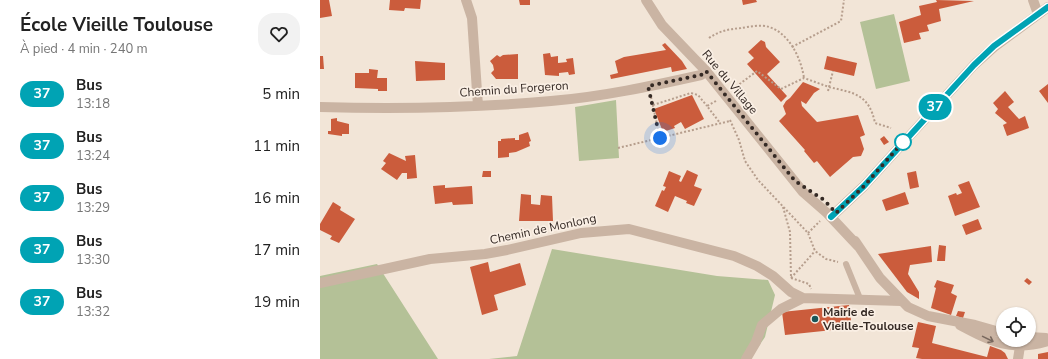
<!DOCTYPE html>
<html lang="fr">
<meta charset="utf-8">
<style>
:root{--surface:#fff;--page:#f2f2f2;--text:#222;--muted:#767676}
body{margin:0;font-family:"Nunito Sans",sans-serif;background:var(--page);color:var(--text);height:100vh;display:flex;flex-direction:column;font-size:15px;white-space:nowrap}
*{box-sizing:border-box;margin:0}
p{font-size:13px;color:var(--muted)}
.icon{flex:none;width:22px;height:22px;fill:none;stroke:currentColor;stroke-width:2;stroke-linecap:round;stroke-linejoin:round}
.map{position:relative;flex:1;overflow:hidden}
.details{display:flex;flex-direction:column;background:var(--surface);width:320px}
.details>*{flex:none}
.badge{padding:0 8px;border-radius:13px;font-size:14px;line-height:26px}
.buttons{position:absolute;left:676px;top:307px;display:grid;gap:8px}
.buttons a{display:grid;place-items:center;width:40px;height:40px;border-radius:50%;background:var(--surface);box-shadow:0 1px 3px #0004;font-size:20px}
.you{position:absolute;width:20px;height:20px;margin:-10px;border:3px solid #fff;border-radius:50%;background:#1a73e8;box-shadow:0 0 0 6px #1a73e833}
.map>.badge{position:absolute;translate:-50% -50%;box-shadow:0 0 0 2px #fff}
.round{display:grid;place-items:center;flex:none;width:42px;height:42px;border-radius:16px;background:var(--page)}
.overview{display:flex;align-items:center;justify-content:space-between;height:68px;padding:0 20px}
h1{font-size:19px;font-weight:700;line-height:30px}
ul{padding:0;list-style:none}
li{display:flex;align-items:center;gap:12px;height:52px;padding:0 20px}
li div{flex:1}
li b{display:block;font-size:15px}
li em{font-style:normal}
li .badge{min-width:44px;font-weight:700;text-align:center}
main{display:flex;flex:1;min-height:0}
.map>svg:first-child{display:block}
.green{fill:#b4c197}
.building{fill:#cb5c3c}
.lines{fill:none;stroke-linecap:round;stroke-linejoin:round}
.path{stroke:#b69e8d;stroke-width:2;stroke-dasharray:2 2;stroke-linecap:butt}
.service{stroke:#cab4a3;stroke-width:6}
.minor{stroke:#cab4a3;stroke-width:10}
.tertiary{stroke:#cab4a3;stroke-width:10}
.oneway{stroke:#78685e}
.line-casing{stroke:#fff;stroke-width:9}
.line{stroke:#00a3b4;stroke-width:6}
.walk{stroke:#352a25;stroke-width:4;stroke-dasharray:0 7.2}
.stop-dot{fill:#fff;stroke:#00a3b4;stroke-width:2}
.poi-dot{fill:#195558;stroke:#faefe4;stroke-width:1.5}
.labels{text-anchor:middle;stroke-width:3.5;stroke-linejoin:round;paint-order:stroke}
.street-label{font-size:12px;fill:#352a25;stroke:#faefe4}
.poi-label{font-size:12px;font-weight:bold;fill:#352a25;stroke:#faefe4;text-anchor:start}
</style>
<main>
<section class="details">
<div class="overview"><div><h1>École Vieille Toulouse</h1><p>À pied · 4 min · 240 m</p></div><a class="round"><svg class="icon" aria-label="heart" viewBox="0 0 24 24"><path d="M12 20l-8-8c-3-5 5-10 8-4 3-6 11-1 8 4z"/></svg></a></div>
<ul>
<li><span class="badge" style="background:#00a3b4;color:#fff">37</span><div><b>Bus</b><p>13:18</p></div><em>5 min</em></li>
<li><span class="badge" style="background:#00a3b4;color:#fff">37</span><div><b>Bus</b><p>13:24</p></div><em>11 min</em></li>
<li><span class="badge" style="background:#00a3b4;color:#fff">37</span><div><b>Bus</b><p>13:29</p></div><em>16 min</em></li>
<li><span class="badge" style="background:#00a3b4;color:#fff">37</span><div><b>Bus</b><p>13:30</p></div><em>17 min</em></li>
<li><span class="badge" style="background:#00a3b4;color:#fff">37</span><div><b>Bus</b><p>13:32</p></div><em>19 min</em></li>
</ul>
</section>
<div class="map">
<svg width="728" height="359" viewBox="0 0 728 359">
<rect width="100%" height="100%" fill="#f2e5d7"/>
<path class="green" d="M 574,14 L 590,81 L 556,89 L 540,22 Z
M 296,100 L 299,158 L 259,161 L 255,107 Z
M 232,249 L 397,276 L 448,280 L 455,295 L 445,337 L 430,359 L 169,359 L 197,356 Z
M 57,264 L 118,359 L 0,359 L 0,276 Z"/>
<path class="building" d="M 0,0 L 9,0 L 12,16 L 0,18 Z
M 70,0 L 101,0 L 100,9 L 85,8 L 84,11 L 69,10 Z
M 199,0 L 210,0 L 210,5 L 200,5 Z
M 422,0 L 436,0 L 437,2 L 423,5 Z
M 616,0 L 654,1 L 619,9 L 621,21 L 607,25 L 609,31 L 599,33 L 601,39 L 584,43 L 579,22 L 601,15 L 599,6 L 617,2 Z
M 441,40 L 445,42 L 446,47 L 460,62 L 447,74 L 467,96 L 461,102 L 427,64 L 434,58 L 428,52 Z
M 345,43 L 362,61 L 367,69 L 352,72 L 351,67 L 291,79 L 290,75 L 298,73 L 295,61 L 304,57 L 346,50 L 342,45 Z
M 230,53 L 231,57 L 238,56 L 238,63 L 247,62 L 246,59 L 253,58 L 255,74 L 249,75 L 248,72 L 239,73 L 239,76 L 225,75 L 223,54 Z
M 198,54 L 198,79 L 176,79 L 171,73 L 174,70 L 173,65 L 170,61 L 177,55 L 180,57 L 183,55 Z
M 0,56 L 3,56 L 4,69 L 0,69 Z
M 507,56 L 537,63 L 534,76 L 504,69 Z
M 95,61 L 125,63 L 125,80 L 96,81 Z
M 49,69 L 58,70 L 57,78 L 67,78 L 67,91 L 58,91 L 58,89 L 35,88 L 35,73 L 49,73 Z
M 483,82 L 500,89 L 494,93 L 486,104 L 481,101 L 482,106 L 497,122 L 538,115 L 545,135 L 540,137 L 544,149 L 541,156 L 533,157 L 510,177 L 497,161 L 494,163 L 484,151 L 485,150 L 459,121 L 466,114 L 463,106 L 466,101 L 470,98 Z
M 728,84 L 728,103 L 719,91 Z
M 685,91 L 694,102 L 688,107 L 699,119 L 705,116 L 709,128 L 687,136 L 683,125 L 687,123 L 675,113 L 678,109 L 673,103 Z
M 372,95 L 384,119 L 365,129 L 361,122 L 354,126 L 355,128 L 343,132 L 334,109 Z
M 17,118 L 17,121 L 29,124 L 29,134 L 22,134 L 22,136 L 8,134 L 8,131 L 11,131 L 11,119 Z
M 208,132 L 211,141 L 209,142 L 210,146 L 196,152 L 189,153 L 189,157 L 178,158 L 178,141 L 181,141 L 181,139 L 195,138 L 195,140 L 199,140 L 199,135 Z
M 564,136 L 569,142 L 564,145 L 560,139 Z
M 69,153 L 86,161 L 85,156 L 95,155 L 97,178 L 87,179 L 87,173 L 82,173 L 77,180 L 61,169 L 66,163 L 63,161 Z
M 367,170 L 378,175 L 374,186 L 382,189 L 374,206 L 366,203 L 367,201 L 355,196 L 348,212 L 335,206 L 342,190 L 344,191 L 346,187 L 343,186 L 349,171 L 361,176 L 359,181 L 361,182 Z
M 163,171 L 171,171 L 171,177 L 162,177 Z
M 596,171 L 599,187 L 590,189 L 587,173 Z
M 649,181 L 660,207 L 635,216 L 628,196 L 636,193 L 637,195 L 642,193 L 638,185 Z
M 125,185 L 125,188 L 152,186 L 153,204 L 133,205 L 132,202 L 115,204 L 113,186 Z
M 585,192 L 589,204 L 566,211 L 562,200 Z
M 201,194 L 211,195 L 211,204 L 220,205 L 221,195 L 232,196 L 233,221 L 199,221 Z
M 13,202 L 21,207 L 20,210 L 35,219 L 19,243 L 10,239 L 12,236 L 0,230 L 0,224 Z
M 658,219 L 662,229 L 646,235 L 642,225 Z
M 619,245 L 626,246 L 625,261 L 617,261 Z
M 611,246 L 612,262 L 590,265 L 588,274 L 599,292 L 599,299 L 587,292 L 558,254 Z
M 168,262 L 170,272 L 200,263 L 206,285 L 174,295 L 178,310 L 162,315 L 150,267 Z
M 707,278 L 712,282 L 709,285 L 704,281 Z
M 617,280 L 634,285 L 631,293 L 637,296 L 631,315 L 611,308 L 616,288 L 614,287 Z
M 529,305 L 532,328 L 465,335 L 462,312 Z
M 638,311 L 645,312 L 643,318 L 636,316 Z
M 598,322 L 616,326 L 612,343 L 667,357 L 670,346 L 681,350 L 685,353 L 688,359 L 602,359 L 596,358 L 599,348 L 592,347 Z
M 728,352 L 728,359 L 718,359 L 718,354 Z"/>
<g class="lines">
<path class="path" d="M 389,38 C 399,31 409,29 421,28 C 429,27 441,24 449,27 C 469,33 481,58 484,78
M 472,47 L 521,21 L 524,0
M 413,89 L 437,71 L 461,89 L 484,78 L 509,87 L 513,71
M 508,91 L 509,87 C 534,93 549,94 555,123 L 571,128
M 331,97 L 340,138
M 396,101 L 387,106 L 400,123
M 333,105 L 371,93 L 378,95 L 387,106
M 410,120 L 419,140 L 425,161 L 438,180 L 488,233 L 495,251 L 506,259 L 518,262
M 298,148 L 410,121
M 463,207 L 470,232 L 471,278 L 489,284 L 491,289
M 488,233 L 500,221
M 471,278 L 495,251"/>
<path class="service" d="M 526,264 L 541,301"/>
<path class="minor" d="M 146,0 L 152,18 L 158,106
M 713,0 L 718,14
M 0,107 C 77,109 155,108 231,101 C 281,97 332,86 381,75 L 386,71
M 0,283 L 110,259 L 165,254 L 187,250 L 261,233 L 309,229 L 414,256 L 437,266 L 453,276 L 471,292 L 483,298 L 581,301
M 426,359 L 436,342 L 442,325 L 461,309 L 483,298
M 698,359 L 701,340"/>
<path class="tertiary" d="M 326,0 L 342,25 L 386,71 L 483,192 L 507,213 L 538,246
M 511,217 L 544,186 L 654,65 L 674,47 L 728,7
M 535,241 L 560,278 L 588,307 L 608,316 L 655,325 L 683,333
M 640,325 C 672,342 691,352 728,341
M 709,337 L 726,338"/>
</g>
<defs><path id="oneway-shaft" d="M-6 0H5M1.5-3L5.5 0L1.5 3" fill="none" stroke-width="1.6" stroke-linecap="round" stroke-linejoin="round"/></defs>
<use class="oneway" href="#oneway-shaft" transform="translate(668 339) rotate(26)"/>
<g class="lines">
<defs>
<path id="line" d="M 511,217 L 544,186 L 654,65 L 674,46 L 728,7"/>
</defs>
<use href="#line" class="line-casing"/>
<use href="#line" class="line"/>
<path class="walk" d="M 340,138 L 328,86 L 381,75 L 386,71 L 475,181 L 504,200 L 516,213 L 544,186 L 583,142"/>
</g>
<circle class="stop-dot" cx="583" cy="142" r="8"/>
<circle class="poi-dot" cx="495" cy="319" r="4"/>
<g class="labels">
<g class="street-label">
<text transform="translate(410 82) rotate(50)" y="4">Rue du Village</text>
<text transform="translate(194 89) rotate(-4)" y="4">Chemin du Forgeron</text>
<text transform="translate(223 229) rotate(-12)" y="4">Chemin de Monlong</text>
</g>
<g class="poi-label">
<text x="503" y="316">Mairie de<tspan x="503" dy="14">Vieille-Toulouse</tspan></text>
</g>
</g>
</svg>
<div class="buttons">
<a><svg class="icon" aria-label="locate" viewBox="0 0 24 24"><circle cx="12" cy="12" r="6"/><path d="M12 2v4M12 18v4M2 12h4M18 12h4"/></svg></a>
</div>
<div class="you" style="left:340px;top:138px"></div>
<b class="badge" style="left:615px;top:107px;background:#00a3b4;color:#fff">37</b>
</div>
</main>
